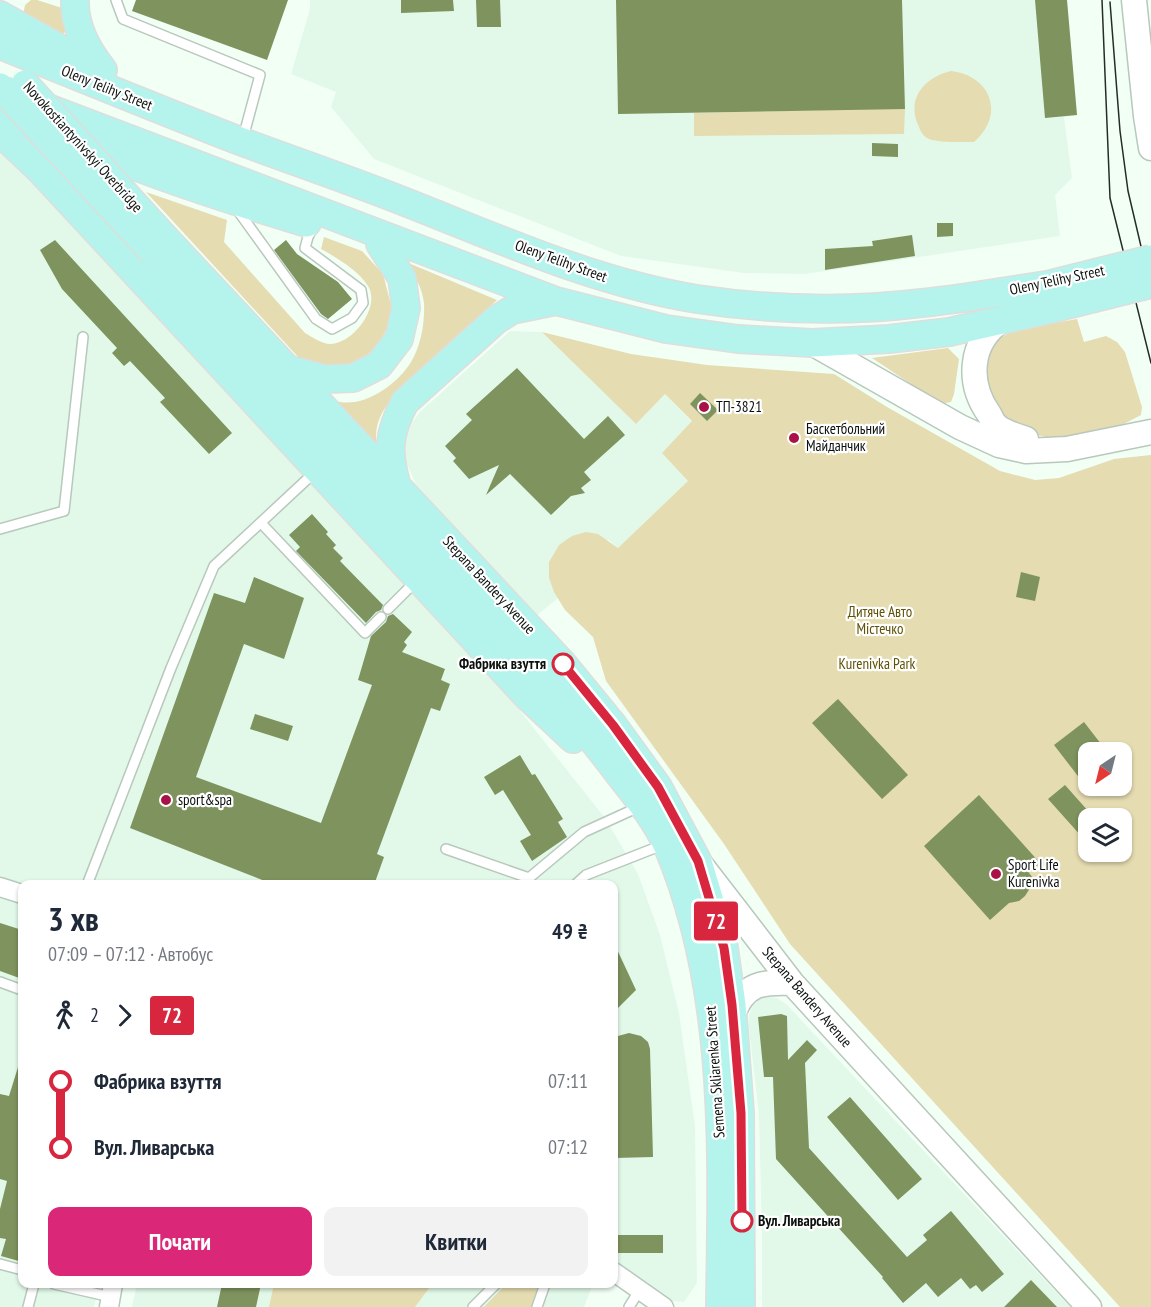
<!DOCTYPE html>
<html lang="uk">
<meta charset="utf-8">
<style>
:root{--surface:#fff;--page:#f2f2f3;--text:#1f2937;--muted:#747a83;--accent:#db2777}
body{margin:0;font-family:"PT Sans Narrow",sans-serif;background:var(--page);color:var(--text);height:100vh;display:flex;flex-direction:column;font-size:22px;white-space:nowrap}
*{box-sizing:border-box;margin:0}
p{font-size:20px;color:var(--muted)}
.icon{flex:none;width:33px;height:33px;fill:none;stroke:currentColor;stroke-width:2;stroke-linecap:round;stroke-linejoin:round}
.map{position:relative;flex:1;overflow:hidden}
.side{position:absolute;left:18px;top:880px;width:600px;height:408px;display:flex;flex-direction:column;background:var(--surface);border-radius:12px;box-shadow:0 2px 4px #0004}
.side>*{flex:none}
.badge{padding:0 12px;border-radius:4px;font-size:21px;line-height:39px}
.needle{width:39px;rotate:215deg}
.fabs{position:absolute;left:1078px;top:742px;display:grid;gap:12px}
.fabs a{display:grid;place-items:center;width:54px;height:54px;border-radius:12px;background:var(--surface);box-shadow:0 2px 4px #0004;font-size:30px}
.map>.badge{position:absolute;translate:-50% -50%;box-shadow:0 0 0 3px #fff}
.legs{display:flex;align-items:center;gap:9px;height:66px;padding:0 30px;font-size:20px}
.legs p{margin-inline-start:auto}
.head{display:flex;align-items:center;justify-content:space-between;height:102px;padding:0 30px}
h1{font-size:33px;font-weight:700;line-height:45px}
.action{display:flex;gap:12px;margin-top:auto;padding:12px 30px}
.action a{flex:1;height:69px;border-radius:12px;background:var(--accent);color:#fff;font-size:24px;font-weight:700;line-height:69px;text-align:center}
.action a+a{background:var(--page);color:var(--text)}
ul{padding:0 30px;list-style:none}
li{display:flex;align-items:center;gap:21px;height:66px;font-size:22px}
li i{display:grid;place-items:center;width:9px;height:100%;margin:0 8px;background:currentColor}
li i::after{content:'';width:15px;height:15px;margin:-8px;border:4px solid;border-radius:50%;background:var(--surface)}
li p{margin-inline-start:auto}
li:first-child i{background:linear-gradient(#0000 50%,currentColor 0)}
li:last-child i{background:linear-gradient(currentColor 50%,#0000 0)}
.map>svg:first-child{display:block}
.built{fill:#e2f9e9}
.green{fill:#e5dcb1;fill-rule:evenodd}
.building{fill:#7e935e}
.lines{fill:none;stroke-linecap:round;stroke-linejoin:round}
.service-casing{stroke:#b8c8bd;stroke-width:12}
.minor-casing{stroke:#b8c8bd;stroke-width:21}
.secondary-casing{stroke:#b8c8bd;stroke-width:27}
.primary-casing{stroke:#dddedd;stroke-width:30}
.service{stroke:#fff;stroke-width:9}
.minor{stroke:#fff;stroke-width:18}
.secondary{stroke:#fff;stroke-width:24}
.primary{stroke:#b5f4ec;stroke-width:27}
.tram{stroke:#252c27;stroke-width:1.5}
.primary-bridge-casing{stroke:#dddedd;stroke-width:30;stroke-linecap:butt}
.primary-bridge{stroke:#b5f4ec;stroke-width:27}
.line-1-casing{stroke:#fff;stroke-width:14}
.line-1{stroke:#d7263d;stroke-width:9}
.poi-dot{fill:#a81245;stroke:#fff;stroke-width:2}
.stop-1-dot{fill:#fff;stroke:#d7263d;stroke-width:3}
.labels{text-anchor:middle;stroke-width:4.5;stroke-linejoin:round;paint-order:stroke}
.street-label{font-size:15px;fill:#0b110d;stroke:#fff}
.poi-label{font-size:15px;fill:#0b110d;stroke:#fff;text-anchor:start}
.park-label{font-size:15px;fill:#5f5106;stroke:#fff}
.stop-label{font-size:15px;font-weight:bold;fill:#0b110d;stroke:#fff;text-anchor:end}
</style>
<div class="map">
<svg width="1151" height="1307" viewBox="0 0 1151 1307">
<rect width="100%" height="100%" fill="#f1fff5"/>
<path class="built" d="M 310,0 L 1067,0 L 1077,115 L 1064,117 L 1072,178 L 1055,195 L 1060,236 L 805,274 L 744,273 L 621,256 L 374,159 L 331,107 L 336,92 L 291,74 L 310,9 Z
M 0,144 L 474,653 L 605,818 L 638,874 L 660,935 L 679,1013 L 695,1126 L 697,1283 L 684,1302 L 662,1300 L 614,1263 L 614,885 L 22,885 L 22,1284 L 99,1284 L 94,1307 L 0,1307 Z
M 510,331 L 542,332 L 636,424 L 665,394 L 692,422 L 688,481 L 618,548 L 609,540 L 559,545 L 549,562 L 549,578 L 558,598 L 536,616 L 416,484 L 404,458 L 404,441 L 412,423 L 420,412 Z
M 765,996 L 777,998 L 787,1005 L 1070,1307 L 762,1307 L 762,1237 L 759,1114 L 749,1028 L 749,1015 L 754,1003 Z
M 137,1284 L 593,1284 L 584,1307 L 132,1307 Z"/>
<path class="green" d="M 31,0 L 37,0 L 62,8 L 66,31 L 61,36 L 23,16 L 25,5 Z
M 951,71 C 992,76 1005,115 974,142 C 964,142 935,143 927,138 C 923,136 920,130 919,127 C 905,99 925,77 951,71 Z
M 905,108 L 904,134 L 694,136 L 694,113 Z
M 146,192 L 227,220 L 224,242 L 305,333 C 312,337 322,344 330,344 C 353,344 381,307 368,286 C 358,270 337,258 321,249 L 324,237 L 362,251 L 383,274 L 392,309 L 388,327 L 376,347 L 361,360 L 341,368 L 317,370 L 300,359 Z
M 406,262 L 497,300 L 398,392 C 382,410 373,423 377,448 L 333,400 C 361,411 397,385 411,362 C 421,346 425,322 424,303 C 422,287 415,276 406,262 Z
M 1077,319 L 1084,342 L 1106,336 L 1117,342 L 1125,352 L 1142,407 L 1141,415 L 1122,425 L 1057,440 L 1022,431 L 1003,422 L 982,388 L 986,356 L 995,341 L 1014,330 Z
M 542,332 L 631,354 L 707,365 L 834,374 L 887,407 L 1000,471 L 1035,480 L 1059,478 L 1114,459 L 1151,455 L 1151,1307 L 1120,1307 L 790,944 L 724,844 L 606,681 L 593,637 L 565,610 L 554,592 L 549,578 L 549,562 L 559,545 L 572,536 L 586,532 L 598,534 L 618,548 L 688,481 L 662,453 L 692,421 L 665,394 L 636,424 ZM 1089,753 L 1122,753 L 1122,786 L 1089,786 ZM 1089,819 L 1122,819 L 1122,852 L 1089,852 Z
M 948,348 L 959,359 L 954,394 L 951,402 L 941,404 L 872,358 Z
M 274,1284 L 432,1284 L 415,1307 L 269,1307 Z
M 506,1284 L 540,1284 L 531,1307 L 484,1307 Z"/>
<path class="building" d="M 136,0 L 288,0 L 267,60 L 132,11 Z
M 401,0 L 453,0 L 454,11 L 401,13 Z
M 476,0 L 500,0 L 501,27 L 477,27 Z
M 616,0 L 902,0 L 905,109 L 618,114 Z
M 1035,0 L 1067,0 L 1077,115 L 1045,118 Z
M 872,143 L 898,144 L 898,157 L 872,156 Z
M 937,223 L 953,223 L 953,236 L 937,237 Z
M 912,235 L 915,256 L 825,270 L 825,249 L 873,246 L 872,241 Z
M 55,240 L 232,433 L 209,454 L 160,402 L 165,398 L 130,361 L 124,366 L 112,353 L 117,348 L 62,289 L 40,250 Z
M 286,240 L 297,254 L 338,282 L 352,299 L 328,319 L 321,314 L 274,250 Z
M 517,368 L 584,439 L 608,416 L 625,435 L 584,472 L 591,480 L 581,488 L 585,493 L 571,496 L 551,515 L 510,474 L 486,495 L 499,465 L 469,479 L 453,461 L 456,458 L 445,446 L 472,420 L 466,414 Z
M 700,393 L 718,410 L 707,421 L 690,404 Z
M 312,514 L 328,532 L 326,534 L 336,545 L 333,548 L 343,558 L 340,561 L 383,605 L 381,610 L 376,612 L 366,623 L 296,551 L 300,547 L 289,535 Z
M 1021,572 L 1040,577 L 1035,601 L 1016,597 Z
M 254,577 L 304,598 L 284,659 L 244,644 L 196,777 L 321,823 L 372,685 L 358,680 L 371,636 L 386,622 L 388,616 L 393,614 L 412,632 L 404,642 L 407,645 L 402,652 L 445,669 L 441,680 L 450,684 L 440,711 L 431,708 L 377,854 L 384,857 L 374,885 L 275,885 L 130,828 L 214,593 L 245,603 Z
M 838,699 L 908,775 L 882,799 L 812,723 Z
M 255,714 L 293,726 L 288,741 L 250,729 Z
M 1084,722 L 1108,753 L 1089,753 L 1089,774 L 1081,780 L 1054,745 Z
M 520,755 L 532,775 L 535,774 L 563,819 L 558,822 L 567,837 L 532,861 L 520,841 L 531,835 L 503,790 L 495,795 L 484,777 Z
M 1065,785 L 1089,812 L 1089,831 L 1082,837 L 1048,799 Z
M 979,795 L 1040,863 L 1029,873 L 1033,878 L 1032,885 L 1025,896 L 1019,901 L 1009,903 L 990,920 L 924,846 Z
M 0,923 L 22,930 L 22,979 L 0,971 Z
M 614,943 L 636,990 L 614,1012 Z
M 781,1014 L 787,1016 L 788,1060 L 807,1040 L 817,1050 L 805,1063 L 809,1148 L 907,1257 L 927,1240 L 923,1235 L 951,1211 L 1004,1274 L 982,1292 L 976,1285 L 970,1289 L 961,1278 L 938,1297 L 926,1283 L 903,1303 L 882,1278 L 883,1277 L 776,1159 L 773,1077 L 764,1077 L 758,1017 Z
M 629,1033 L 641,1036 L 648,1042 L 650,1049 L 653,1157 L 615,1158 L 614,1049 L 618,1036 Z
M 19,1064 L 22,1065 L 22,1262 L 1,1256 L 6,1239 L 0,1238 L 0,1209 L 7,1181 L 0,1179 L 0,1094 L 9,1096 Z
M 850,1097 L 922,1179 L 898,1200 L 827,1117 Z
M 615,1235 L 663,1235 L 663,1253 L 615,1253 Z
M 1031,1280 L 1057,1307 L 1004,1307 Z
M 222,1284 L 261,1284 L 256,1307 L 217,1307 Z"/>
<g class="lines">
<defs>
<path id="service" d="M 116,0 L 123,19 L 260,75 L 243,138
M 236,208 L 316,319 L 332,329 L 352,318 L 363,303 L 361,290 L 305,248 L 308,237 L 314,225
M 261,523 L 365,633 L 381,617
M 0,529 L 64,511 L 83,337
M 388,609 L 416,581
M 446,849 L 529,878 L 584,832 L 641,806
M 87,885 L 171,668 L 214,566 L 316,471
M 575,885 L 586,875 L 665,844
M 0,982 L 22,990
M 0,1264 L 22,1270
M 54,1284 L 111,1297
M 28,1307 L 34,1284
M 473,1307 L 496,1284
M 537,1307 L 545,1284
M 629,1307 L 639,1291"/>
<path id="minor" d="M 0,887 L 22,894
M 614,1272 L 664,1307
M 109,1307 L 113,1284"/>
<path id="secondary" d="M 1134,0 L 1146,116 L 1151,148
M 1002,320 C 969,342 967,383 989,414 C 991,417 993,423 997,426 C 1003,432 1018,436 1026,439
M 812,343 L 960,427 L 999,445 L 1026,451 L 1067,449 L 1151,432
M 701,865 L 792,983 L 1089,1307
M 733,1014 C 745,983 761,982 792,983"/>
<path id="primary" d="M 75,0 C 74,26 87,50 103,70
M 0,15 L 99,70
M 0,45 C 80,77 160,110 240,141 C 291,160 344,178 395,198 C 493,236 592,282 697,299 C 770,310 848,312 922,303 C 963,299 1005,291 1047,285
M 40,105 L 556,301 L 666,329 L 738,339 L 812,343 L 889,339 L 949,332 L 1055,308
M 0,110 L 39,127
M 0,132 L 41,171 L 528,697 L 573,739
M 77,143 C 152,175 229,200 307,223
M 166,239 L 563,664 L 613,725 L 658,787 L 698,862 L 724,948 L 732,1005 L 740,1113 L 741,1307
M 153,252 C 274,384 396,514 514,648 C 550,689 586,730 619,774 C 637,797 656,820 668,847 C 729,992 722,1153 720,1307
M 287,369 L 325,379 L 353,378 L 379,365 L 399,339 L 406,308 L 402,278 L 380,244
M 397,486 C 387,453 388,433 405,402 L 496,320 L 512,310 L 556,301"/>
</defs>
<use href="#service" class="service-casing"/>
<use href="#minor" class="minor-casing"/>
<use href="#secondary" class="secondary-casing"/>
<use href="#primary" class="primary-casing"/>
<use href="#service" class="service"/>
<use href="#minor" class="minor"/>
<use href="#secondary" class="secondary"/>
<use href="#primary" class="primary"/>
<path class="tram" d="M 1102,0 L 1110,198 L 1151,363
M 1110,2 L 1120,131 L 1128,191 L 1151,289"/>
<defs>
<path id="primary-bridge" d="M 25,84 L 166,239
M 0,87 L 153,252
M 1047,285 L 1151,259
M 1055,308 L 1151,284"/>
</defs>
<use href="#primary-bridge" class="primary-bridge-casing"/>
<use href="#primary-bridge" class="primary-bridge"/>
</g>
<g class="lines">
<defs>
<path id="line-1" d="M 563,664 L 613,725 L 658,787 L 698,861 L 724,948 L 732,1005 L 741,1113 L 742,1221"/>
</defs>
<use href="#line-1" class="line-1-casing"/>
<use href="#line-1" class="line-1"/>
</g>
<g class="poi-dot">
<circle cx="704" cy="407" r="6"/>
<circle cx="794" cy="438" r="6"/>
<circle cx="166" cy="800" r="6"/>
<circle cx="996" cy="874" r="6"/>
</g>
<g class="stop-1-dot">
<circle cx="563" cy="664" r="10"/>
<circle cx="742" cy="1221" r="10"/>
</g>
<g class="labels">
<g class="street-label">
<text transform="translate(107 88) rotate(22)" y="5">Oleny Telihy Street</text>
<text transform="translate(83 147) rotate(48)" y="5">Novokostiantynivskyi Overbridge</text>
<text transform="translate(561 261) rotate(20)" y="5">Oleny Telihy Street</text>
<text transform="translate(1057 280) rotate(-12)" y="5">Oleny Telihy Street</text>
<text transform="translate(489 585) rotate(47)" y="5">Stepana Bandery Avenue</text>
<text transform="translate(807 997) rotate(49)" y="5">Stepana Bandery Avenue</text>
<text transform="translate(715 1072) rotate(-94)" y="5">Semena Skliarenka Street</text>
</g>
<g class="poi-label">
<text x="716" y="412">ТП-3821</text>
<text x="806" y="434">Баскетбольний<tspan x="806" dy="17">Майданчик</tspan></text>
<text x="178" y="805">sport&amp;spa</text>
<text x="1008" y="870">Sport Life<tspan x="1008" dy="17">Kurenivka</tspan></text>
</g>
<g class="park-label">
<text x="880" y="617">Дитяче Авто<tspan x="880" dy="17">Містечко</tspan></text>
<text x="877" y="669">Kurenivka Park</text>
</g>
<g class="stop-label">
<text x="546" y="669">Фабрика взуття</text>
<text x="758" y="1226" text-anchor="start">Вул. Ливарська</text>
</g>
</g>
</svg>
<div class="fabs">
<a><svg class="needle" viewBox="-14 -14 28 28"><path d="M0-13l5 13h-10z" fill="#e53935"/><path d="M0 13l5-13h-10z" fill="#747a83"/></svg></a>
<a><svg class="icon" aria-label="layers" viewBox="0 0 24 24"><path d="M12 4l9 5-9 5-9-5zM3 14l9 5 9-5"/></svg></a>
</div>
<b class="badge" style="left:716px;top:921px;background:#d7263d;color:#fff">72</b>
<section class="side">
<div class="head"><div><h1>3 хв</h1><p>07:09 – 07:12 · Автобус</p></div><b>49 ₴</b></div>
<div class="legs"><svg class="icon" aria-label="walk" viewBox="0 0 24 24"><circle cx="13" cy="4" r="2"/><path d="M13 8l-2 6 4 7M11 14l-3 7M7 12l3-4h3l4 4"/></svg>2<svg class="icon" aria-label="forward" viewBox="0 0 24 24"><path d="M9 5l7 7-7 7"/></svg><b class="badge" style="background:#d7263d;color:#fff">72</b></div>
<ul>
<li><i style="color:#d7263d"></i><b>Фабрика взуття</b><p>07:11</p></li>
<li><i style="color:#d7263d"></i><b>Вул. Ливарська</b><p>07:12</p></li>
</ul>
<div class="action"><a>Почати</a><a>Квитки</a></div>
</section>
</div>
